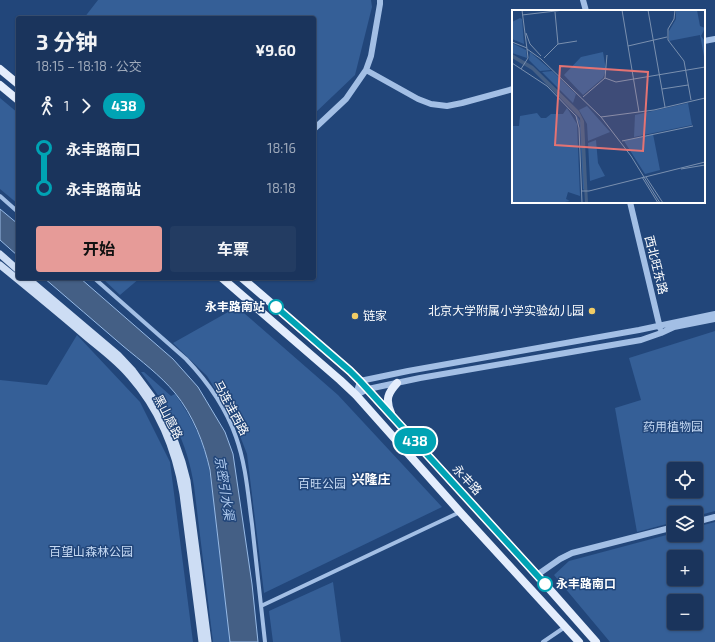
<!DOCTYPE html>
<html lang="zh">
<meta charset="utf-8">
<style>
:root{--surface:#1a345c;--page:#233c62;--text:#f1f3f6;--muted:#9faabb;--line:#384f72;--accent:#e69b98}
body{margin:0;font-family:"Exo 2","Noto Sans SC",sans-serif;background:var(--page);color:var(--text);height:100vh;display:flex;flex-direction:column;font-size:15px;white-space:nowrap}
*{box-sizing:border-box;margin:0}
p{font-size:13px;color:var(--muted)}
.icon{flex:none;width:22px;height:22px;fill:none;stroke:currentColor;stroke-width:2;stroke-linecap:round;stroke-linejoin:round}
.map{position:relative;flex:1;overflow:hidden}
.sheet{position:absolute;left:16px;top:16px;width:300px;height:264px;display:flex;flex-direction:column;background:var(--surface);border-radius:4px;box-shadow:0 1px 3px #0004,0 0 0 1px var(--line)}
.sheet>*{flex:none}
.badge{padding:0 8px;border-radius:13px;font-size:14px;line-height:26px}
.tools{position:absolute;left:667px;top:462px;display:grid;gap:8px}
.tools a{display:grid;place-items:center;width:36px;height:36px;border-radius:4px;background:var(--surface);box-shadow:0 1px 3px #0004,0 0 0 1px var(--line);font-size:20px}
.map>.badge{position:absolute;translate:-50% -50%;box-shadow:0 0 0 2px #fff}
.legs{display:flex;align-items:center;gap:6px;height:44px;padding:0 20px;font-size:13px}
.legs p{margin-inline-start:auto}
.head{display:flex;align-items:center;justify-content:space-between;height:68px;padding:0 20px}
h1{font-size:22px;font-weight:700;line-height:30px}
.cta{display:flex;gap:8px;margin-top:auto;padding:8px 20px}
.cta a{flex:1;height:46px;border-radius:4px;background:var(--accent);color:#111;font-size:16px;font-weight:700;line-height:46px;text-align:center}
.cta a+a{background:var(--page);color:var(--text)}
ul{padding:0 20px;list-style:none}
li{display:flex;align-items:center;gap:14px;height:40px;font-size:15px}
li i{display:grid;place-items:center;width:6px;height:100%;margin:0 5px;background:currentColor}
li i::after{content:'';width:10px;height:10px;margin:-5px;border:3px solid;border-radius:50%;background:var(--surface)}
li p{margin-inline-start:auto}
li:first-child i{background:linear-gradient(#0000 50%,currentColor 0)}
li:last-child i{background:linear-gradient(currentColor 50%,#0000 0)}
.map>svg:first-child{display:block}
.green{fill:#355f97;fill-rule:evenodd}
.water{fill:#445f85;stroke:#97bae6}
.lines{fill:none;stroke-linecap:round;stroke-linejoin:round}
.minor{stroke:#a3bfe5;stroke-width:4}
.tertiary{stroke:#a3bfe5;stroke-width:6}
.secondary{stroke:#cdddf4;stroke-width:7}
.primary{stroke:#e4edfc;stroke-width:8}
.line-1-casing{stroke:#fff;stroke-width:9}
.line-1{stroke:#00a3b4;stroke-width:6}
.stop-1-dot{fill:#fff;stroke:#00a3b4;stroke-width:2}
.poi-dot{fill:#f1cc65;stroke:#22467a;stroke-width:1.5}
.labels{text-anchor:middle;stroke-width:3;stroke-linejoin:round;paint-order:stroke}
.street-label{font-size:12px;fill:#fff;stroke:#22467a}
.stop-label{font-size:12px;font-weight:bold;fill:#fff;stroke:#22467a;text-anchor:end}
.poi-label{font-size:12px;fill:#fff;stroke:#22467a;text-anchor:end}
.park-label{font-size:12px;fill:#c6daf4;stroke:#22467a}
.neighbourhood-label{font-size:13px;font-weight:bold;fill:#fff;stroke:#22467a}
.water-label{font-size:13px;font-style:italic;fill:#aec9ed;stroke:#22467a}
.inset-road{fill:none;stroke:#7a90af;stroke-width:1}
.view{fill:#e47373;fill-opacity:0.15;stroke:#e47373;stroke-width:2}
.inset-edge{fill:none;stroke:#fff;stroke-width:2}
</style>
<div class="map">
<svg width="715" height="642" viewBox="0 0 715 642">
<rect width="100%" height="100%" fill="#22467a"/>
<path class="green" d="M 98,0 L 371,0 L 372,7 L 355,75 L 314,114 L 314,18 L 84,18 Z
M 0,98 L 18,113 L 18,204 L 0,189 Z
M 102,278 L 140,278 L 120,295 Z
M 237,307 L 338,395 L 442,507 L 264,593 L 247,454 L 233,418 L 207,376 L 173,343 Z
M 715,331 L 715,511 L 696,516 L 696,513 L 674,513 L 674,522 L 637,532 L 615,408 L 641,400 L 629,358 ZM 674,469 L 696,469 L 696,491 L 674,491 Z
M 77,335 L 140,402 L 170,462 L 193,642 L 0,642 L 0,380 L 47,385 Z
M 141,372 L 144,372 L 171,396 L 175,394 C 189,414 201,435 207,459 C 209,468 210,477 212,487 L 230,642 L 213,642 L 194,486 C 188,443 168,406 141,372 Z
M 715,522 L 715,642 L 610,642 L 554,575 L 569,561 L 674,533 L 674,535 L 696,535 L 696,527 ZM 674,557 L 696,557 L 696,579 L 674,579 ZM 674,601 L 696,601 L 696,623 L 674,623 Z
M 333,582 L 341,642 L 273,642 L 269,611 Z"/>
<path class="water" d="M 0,209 L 18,224 L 18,256 L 0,240 Z
M 44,278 L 80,278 L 173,359 L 198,387 L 225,432 L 233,454 L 252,584 L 258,642 L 230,642 L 210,470 C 204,443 193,415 175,393 C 160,375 141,361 123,346 C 97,323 70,301 44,278 Z"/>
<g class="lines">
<path class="minor" d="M 0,196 L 18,212
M 94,278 L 186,359 C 207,381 226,408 236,437 C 246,465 248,495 252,524 C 256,563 261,603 265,642
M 261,606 L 460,512
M 543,642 L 565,627"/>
<path class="tertiary" d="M 583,0 L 586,11
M 704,41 L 715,39
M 366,70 L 418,99 L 431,104 L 447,106 L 462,103 L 513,89
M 314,129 L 346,99 L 366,70 L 371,56 L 380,4 L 380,0
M 630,202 L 660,328
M 356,395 L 360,381 L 408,371 L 639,330 L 715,314
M 356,395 L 368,389 L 420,378 L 641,340 L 661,333 L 674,327 L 715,319
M 696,522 L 715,517
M 537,575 L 560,559 L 572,553 L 674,527"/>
<path class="secondary" d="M 0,254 L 18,270
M 0,265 C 27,287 55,310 82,333 C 98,347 116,359 130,376 C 159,409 176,451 183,494 L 202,642
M 27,278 L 118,355 L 133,371 L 153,398 L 169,425 L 182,462 L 187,481 L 208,642"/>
<path class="primary" d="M 0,69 L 18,84
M 0,85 L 18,100
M 222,278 L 340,380 L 356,395 L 460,512 L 579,642
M 242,278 L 350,371 L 360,381 L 537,575 L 596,642
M 391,413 C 385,399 388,393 397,383"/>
</g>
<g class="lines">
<defs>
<path id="line-1" d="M 276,307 L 350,371 L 360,381 L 545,584"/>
</defs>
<use href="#line-1" class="line-1-casing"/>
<use href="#line-1" class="line-1"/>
</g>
<g class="stop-1-dot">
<circle cx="276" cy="307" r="7"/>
<circle cx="545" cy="584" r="7"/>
</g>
<g class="poi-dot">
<circle cx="592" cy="311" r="4"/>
<circle cx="355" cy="316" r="4"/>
</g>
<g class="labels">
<g class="street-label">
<text transform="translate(656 265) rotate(76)" y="4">西北旺东路</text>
<text transform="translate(231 408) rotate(62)" y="4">马连洼西路</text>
<text transform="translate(168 417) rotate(63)" y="4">黑山扈路</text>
<text transform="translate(467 480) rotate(47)" y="4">永丰路</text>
</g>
<g class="stop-label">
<text x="265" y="311">永丰路南站</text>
<text x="556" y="588" text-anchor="start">永丰路南口</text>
</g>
<g class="poi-label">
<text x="584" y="315">北京大学附属小学实验幼儿园</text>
<text x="363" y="320" text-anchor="start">链家</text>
</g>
<g class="park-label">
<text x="673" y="431">药用植物园</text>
<text x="322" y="488">百旺公园</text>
<text x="91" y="556">百望山森林公园</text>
</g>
<g class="neighbourhood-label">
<text x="371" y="484">兴隆庄</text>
</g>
<g class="water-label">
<text transform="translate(225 488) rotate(81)" y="5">京密引水渠</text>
</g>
</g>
<g transform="translate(512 10)">
<rect width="193" height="193" fill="#22467a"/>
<path d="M 164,0 L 185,0 L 188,16 L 193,18 L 189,26 L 193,31 L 193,52 L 188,25 L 157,31 L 157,21 L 164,9 ZM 8,8 L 10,9 L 12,34 L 0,29 L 0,12 ZM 0,33 L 14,40 L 15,48 L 0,43 ZM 18,42 L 39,60 L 28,61 L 17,50 ZM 91,42 L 94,60 L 91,68 L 71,85 L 52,65 L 69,47 ZM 40,61 L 64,84 L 61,93 L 30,62 ZM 176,93 L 180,115 L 122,127 L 123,105 ZM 75,96 L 98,122 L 76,131 L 75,114 L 67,100 ZM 55,98 L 65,114 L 68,186 L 56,182 L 54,189 L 58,191 L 48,193 L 0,193 L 0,116 L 7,116 L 8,106 L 25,103 L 29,108 L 34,108 L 39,104 L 51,104 ZM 63,103 L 70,114 L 73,181 L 71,179 L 68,116 ZM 141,124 L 148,160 L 133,164 L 112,131 ZM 84,130 L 86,153 L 93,166 L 78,171 L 76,133 Z" fill="#355f97"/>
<path d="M 0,44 L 21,56 L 67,101 L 72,111 L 76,193 L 73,193 L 68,108 L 20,60 L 0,48 Z" fill="#445f85"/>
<path class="inset-road" d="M 10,0 L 15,39 L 29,49 L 89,107 L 119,146 L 148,193M 110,0 L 127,102M 136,0 L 140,23M 163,0 L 162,9 L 156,19 L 156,30 L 172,51 L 179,90M 10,5 L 52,0M 14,23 L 18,34 L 29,46M 140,23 L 153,97M 0,32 L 15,38M 46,34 L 65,31M 116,36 L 155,27M 32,48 L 46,34 L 43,2M 0,53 L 35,76 L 64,106 L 67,118 L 70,193M 9,59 L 16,48 L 15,39M 93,68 L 104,72 L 193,57M 150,79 L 176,75M 71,87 L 93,68 L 95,45M 89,107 L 142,100 L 193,88M 110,131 L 181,116M 169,159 L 193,155M 130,167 L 146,193M 134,167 L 151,193M 69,181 L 77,181 L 193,152"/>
<path class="view" d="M 48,56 L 136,62 L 131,141 L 43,135 Z"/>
<rect width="193" height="193" class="inset-edge"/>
</g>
</svg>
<div class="tools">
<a><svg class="icon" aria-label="locate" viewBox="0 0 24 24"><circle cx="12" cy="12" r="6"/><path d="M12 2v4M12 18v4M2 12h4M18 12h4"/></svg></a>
<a><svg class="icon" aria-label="layers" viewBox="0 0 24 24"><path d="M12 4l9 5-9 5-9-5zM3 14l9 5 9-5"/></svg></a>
<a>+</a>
<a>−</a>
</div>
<b class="badge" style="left:415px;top:441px;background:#00a3b4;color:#fff">438</b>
<section class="sheet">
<div class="head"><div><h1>3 分钟</h1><p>18:15 – 18:18 · 公交</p></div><b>¥9.60</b></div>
<div class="legs"><svg class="icon" aria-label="walk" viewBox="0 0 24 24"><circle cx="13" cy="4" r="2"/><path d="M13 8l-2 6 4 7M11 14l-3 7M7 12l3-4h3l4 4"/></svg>1<svg class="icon" aria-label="forward" viewBox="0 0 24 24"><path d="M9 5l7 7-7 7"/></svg><b class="badge" style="background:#00a3b4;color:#fff">438</b></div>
<ul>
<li><i style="color:#00a3b4"></i><b>永丰路南口</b><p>18:16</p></li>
<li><i style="color:#00a3b4"></i><b>永丰路南站</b><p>18:18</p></li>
</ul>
<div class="cta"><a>开始</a><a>车票</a></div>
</section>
</div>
